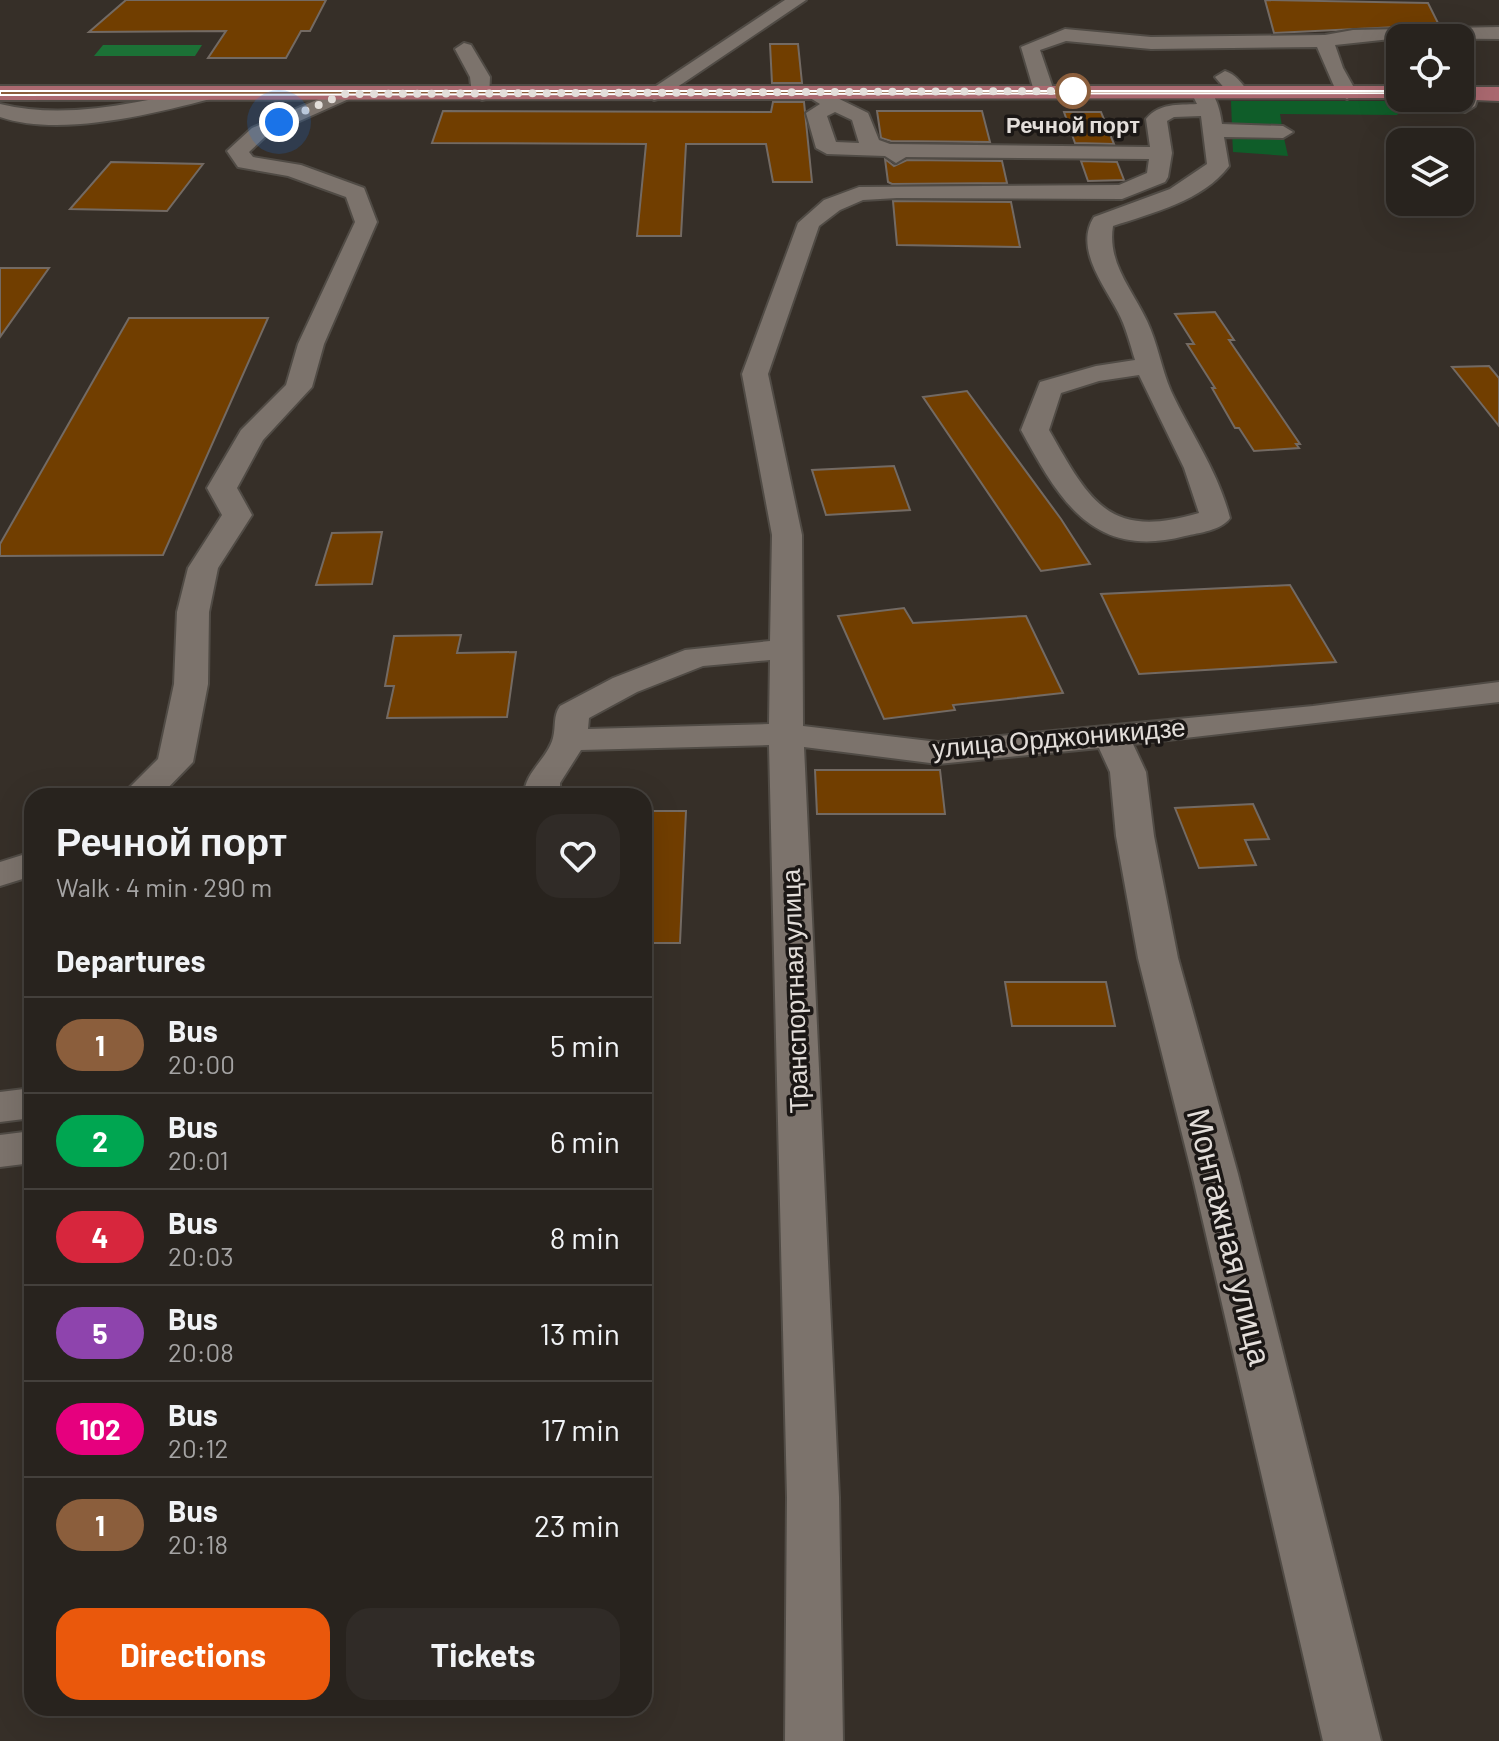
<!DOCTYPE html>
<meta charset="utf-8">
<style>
:root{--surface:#28231e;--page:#302b27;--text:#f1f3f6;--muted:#a5a4a4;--line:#44403c;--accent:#ea580c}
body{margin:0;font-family:Barlow,sans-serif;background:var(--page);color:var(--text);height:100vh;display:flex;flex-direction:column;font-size:30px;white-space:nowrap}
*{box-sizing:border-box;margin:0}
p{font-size:26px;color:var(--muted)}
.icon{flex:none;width:44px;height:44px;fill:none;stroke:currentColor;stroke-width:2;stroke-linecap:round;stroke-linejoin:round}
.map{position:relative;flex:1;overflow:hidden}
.sheet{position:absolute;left:24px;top:788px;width:628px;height:928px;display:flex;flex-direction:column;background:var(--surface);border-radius:24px;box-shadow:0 8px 32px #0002,0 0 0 2px var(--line)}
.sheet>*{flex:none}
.badge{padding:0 16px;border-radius:26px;font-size:28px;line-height:52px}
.buttons{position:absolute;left:1386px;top:24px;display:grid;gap:16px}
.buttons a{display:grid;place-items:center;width:88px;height:88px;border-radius:16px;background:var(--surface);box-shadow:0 8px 32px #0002,0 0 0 2px var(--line);font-size:40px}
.you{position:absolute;width:40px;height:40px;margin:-20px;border:6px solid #fff;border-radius:50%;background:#1a73e8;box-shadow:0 0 0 12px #1a73e833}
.map>.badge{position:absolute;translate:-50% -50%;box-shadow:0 0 0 4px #fff}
h2{padding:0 32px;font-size:30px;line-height:72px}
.round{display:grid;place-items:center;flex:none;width:84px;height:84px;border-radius:24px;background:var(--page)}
.summary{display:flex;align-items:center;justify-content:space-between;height:136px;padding:0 32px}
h1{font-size:38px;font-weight:700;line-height:60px}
.button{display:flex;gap:16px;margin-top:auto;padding:16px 32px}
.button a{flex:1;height:92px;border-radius:24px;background:var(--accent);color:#fff;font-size:32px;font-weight:700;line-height:92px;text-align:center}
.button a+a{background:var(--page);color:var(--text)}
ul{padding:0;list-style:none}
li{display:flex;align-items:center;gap:24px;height:96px;padding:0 32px;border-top:2px solid var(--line)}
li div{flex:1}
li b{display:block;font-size:30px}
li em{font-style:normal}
li .badge{min-width:88px;font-weight:700;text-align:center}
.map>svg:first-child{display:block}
.green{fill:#0f5d29}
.forest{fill:#1c7136}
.building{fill:#713e00;stroke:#736a63;stroke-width:2}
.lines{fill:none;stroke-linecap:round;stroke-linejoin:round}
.minor-casing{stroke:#504b45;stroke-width:4}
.major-casing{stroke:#504b45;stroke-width:4}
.minor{fill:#7c736c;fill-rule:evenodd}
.major{fill:#ab6970;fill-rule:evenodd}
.line{fill:#8b5e3c;stroke:#fff;stroke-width:2}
.walk{stroke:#e3deda;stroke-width:8;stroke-dasharray:0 14.4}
.stop-dot{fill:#fff;stroke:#8b5e3c;stroke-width:4}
.labels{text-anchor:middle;stroke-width:7;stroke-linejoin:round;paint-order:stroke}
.far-stop-label{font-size:22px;font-weight:bold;fill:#e3deda;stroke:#1b1715}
.street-label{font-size:26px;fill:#e3deda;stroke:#1b1715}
.near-street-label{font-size:32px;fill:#e3deda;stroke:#1b1715}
</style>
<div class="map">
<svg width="1499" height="1741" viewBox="0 0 1499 1741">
<rect width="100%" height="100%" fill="#362f28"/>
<path class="green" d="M 1231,101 L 1409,101 L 1397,115 L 1280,114 L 1282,126 L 1232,127 Z
M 1232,132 L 1284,138 L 1288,156 L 1233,152 Z"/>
<path class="forest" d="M 103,45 L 202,45 L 195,56 L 94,56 Z"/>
<path class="building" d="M 126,0 L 326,0 L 310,31 L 301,31 L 286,58 L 208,58 L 226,31 L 89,32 Z
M 1265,0 L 1428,3 L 1439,25 L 1274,33 Z
M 770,44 L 798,44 L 802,83 L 772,83 Z
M 773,102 L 804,102 L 812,182 L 773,182 L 766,144 L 686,144 L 681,236 L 637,236 L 646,144 L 432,143 L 443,111 L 771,112 Z
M 877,111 L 982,111 L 990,142 L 891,141 L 881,138 Z
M 1064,112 L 1101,112 L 1114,144 L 1075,143 Z
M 885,159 L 894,166 L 907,160 L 1002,161 L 1007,183 L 892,184 L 888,182 Z
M 1081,161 L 1117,162 L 1124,180 L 1088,181 Z
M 111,162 L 203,164 L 167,211 L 70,209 Z
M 893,201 L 1011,202 L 1020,247 L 897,245 Z
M 0,268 L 49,268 L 0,337 Z
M 1215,312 L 1234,340 L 1229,340 L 1300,444 L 1296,444 L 1299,448 L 1254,451 L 1239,428 L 1235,428 L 1212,388 L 1215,388 L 1187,344 L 1194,344 L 1175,314 Z
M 129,318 L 268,318 L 163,555 L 0,556 L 0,544 Z
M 1489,366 L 1499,378 L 1499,426 L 1452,367 Z
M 967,391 L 1061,519 L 1090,564 L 1041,571 L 923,397 Z
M 894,466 L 910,510 L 826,515 L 812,470 Z
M 382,532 L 372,584 L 316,585 L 332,533 Z
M 1290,585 L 1336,662 L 1139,674 L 1101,594 Z
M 904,608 L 913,623 L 1026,616 L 1063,693 L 953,705 L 955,710 L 884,719 L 838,616 Z
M 461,635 L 457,653 L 516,652 L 507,717 L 387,718 L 394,686 L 385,686 L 394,636 Z
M 815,770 L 940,770 L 945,814 L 817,814 Z
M 1253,804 L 1269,839 L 1245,840 L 1256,865 L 1199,868 L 1175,808 Z
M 644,811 L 686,811 L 680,943 L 644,943 Z
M 1005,982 L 1106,982 L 1115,1026 L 1012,1026 Z"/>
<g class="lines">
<defs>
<path id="minor" d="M 785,0 L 806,0 L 661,98 L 654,100 L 644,94 Z
M 1499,27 L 1499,39 L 1400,38 L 1335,45 L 1343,68 L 1357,93 L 1347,99 L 1337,93 L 1317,47 L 1151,49 L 1066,41 L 1040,50 L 1054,91 L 1044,97 L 1034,91 L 1021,47 L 1065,29 L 1151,37 L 1325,35 L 1353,30 Z
M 464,43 L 471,45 L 490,77 L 489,98 L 482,100 L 472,94 L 470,77 L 455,49 Z
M 1225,71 C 1235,74 1242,83 1248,92 L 1245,96 L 1231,96 L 1215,77 Z
M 1201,86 C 1216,90 1220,110 1222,124 L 1283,126 L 1293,132 L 1283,138 L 1224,137 L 1229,166 C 1203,201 1152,213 1113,226 C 1107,263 1132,289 1147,321 C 1158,344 1161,368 1171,391 C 1191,434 1218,471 1230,518 C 1222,530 1199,533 1185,536 C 1093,560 1059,500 1021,430 L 1040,382 L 1096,366 L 1135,360 C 1130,344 1126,327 1118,312 C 1104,285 1074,248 1094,217 L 1170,189 L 1207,164 L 1201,116 L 1174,117 L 1167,121 L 1172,153 L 1168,177 L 1165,182 L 1122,199 L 897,198 L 863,200 L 840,210 L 819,226 L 768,374 L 802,535 L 803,726 L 938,742 L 1313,706 L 1499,682 L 1499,702 L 1133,744 L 1146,772 L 1154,836 L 1178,958 L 1238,1174 L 1381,1741 L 1323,1741 L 1192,1174 L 1138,958 L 1116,836 L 1110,772 L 1099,748 L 938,764 L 804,747 L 839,1497 L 843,1741 L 785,1741 L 787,1497 L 769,745 L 581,750 L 560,783 L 560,796 L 524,796 C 524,772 547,760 553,738 C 556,726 553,716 560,706 L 613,678 L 685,650 L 770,641 L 772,535 L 742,374 L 798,223 L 824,200 L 859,187 L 1119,185 L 1147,173 L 1149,159 L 906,157 L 896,163 L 885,156 L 827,154 L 816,148 L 806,113 L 820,104 L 802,93 L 805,89 L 819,89 L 868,113 L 879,140 L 890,144 L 1150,147 L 1146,119 C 1159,103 1178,105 1197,104 L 1191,92 ZM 835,112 L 852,120 L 859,143 L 836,142 L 827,116 ZM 1139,375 L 1184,468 L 1199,513 C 1109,540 1090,502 1049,430 L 1061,393 L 1099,381 ZM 770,660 L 769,724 L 588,729 L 589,718 L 637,692 L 703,666 Z
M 211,87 L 221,93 L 218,97 C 156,113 61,138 0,117 L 0,104 C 70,121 141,101 211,87 Z
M 344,88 L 351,90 L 354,94 L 351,98 L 266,136 L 249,152 L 253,157 L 301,165 L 364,188 L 377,222 L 324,344 L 312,387 L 263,440 L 237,488 L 252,515 L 218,568 L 209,612 L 208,684 L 193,762 L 160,796 L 121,796 L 158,759 L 174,684 L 177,612 L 188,568 L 222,515 L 207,488 L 241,430 L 286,385 L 298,344 L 355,222 L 346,197 L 288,176 L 238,167 L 227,151 L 252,128 Z
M 1469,88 L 1479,94 L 1475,106 L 1465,112 L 1458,110 L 1455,106 L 1460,93 Z
M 32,852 L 32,876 L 0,886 L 0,862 Z
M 32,1088 L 32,1118 L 0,1122 L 0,1092 Z
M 32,1131 L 32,1163 L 0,1167 L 0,1135 Z"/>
<path id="major" d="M 0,86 L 1400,86 L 1400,98 L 1407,98 L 0,100 Z
M 1460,87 L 1499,87 L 1499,101 L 1452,99 L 1460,98 Z"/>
</defs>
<use href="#minor" class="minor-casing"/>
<use href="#major" class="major-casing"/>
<use href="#minor" class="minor"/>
<use href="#major" class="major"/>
</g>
<path class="line" d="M 0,91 L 1400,91 L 1404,93 L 0,95 Z"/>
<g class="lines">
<path class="walk" d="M 279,122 L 344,94 L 1073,91"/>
</g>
<circle class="stop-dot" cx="1073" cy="91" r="16"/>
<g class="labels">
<g class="far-stop-label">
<text x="1073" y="133">Речной порт</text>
</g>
<g class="street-label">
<text transform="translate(1059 738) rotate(-5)" y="9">улица Орджоникидзе</text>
<text transform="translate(795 991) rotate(-92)" y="9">Транспортная улица</text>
</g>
<g class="near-street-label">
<text transform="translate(1229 1237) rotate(76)" y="11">Монтажная улица</text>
</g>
</g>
</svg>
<div class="buttons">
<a><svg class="icon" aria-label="locate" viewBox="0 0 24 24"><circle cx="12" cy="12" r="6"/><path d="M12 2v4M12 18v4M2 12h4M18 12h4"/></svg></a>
<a><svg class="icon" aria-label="layers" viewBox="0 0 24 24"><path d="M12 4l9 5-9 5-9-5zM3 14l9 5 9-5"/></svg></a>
</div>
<div class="you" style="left:279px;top:122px"></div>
<section class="sheet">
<div class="summary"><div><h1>Речной порт</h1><p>Walk · 4 min · 290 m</p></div><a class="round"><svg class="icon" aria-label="heart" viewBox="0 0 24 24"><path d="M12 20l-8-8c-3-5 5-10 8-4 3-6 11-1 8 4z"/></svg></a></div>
<h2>Departures</h2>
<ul>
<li><span class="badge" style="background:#8b5e3c;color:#fff">1</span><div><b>Bus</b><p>20:00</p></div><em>5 min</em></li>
<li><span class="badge" style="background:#00a651;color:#fff">2</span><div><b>Bus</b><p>20:01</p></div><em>6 min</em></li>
<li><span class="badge" style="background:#d7263d;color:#fff">4</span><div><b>Bus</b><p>20:03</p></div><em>8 min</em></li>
<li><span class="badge" style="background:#8e44ad;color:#fff">5</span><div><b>Bus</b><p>20:08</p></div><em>13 min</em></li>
<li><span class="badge" style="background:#e6007e;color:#fff">102</span><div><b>Bus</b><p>20:12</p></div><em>17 min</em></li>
<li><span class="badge" style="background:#8b5e3c;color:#fff">1</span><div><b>Bus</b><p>20:18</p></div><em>23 min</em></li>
</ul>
<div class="button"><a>Directions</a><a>Tickets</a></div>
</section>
</div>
